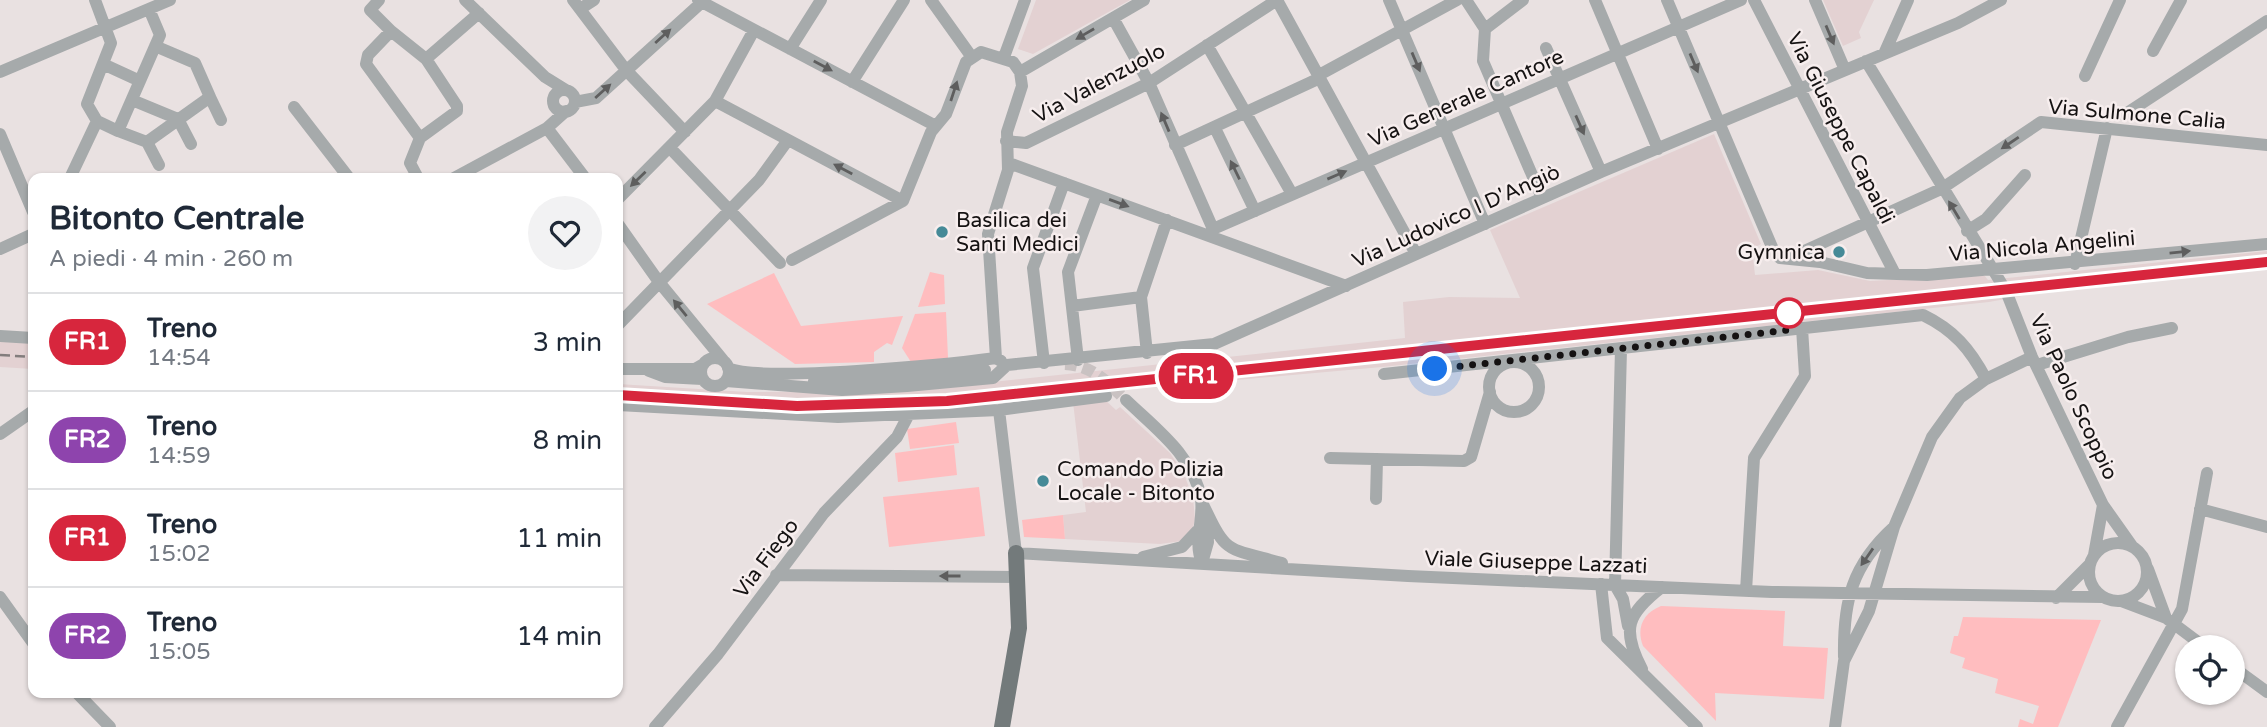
<!DOCTYPE html>
<html lang="it">
<meta charset="utf-8">
<style>
:root{--surface:#fff;--page:#f2f2f3;--text:#1f2937;--muted:#747a83;--line:#e0e1e3}
body{margin:0;font-family:"Varela Round",sans-serif;background:var(--page);color:var(--text);height:100vh;display:flex;flex-direction:column;font-size:26px;white-space:nowrap}
*{box-sizing:border-box;margin:0}
p{font-size:23px;color:var(--muted)}
.icon{flex:none;width:38px;height:38px;fill:none;stroke:currentColor;stroke-width:2;stroke-linecap:round;stroke-linejoin:round}
.map{position:relative;flex:1;overflow:hidden}
.details{position:absolute;left:28px;top:173px;width:595px;height:525px;display:flex;flex-direction:column;background:var(--surface);border-radius:14px;box-shadow:0 2px 5px #0004}
.details>*{flex:none}
.badge{padding:0 14px;border-radius:23px;font-size:24px;line-height:46px}
.buttons{position:absolute;left:2175px;top:635px;display:grid;gap:14px}
.buttons a{display:grid;place-items:center;width:70px;height:70px;border-radius:50%;background:var(--surface);box-shadow:0 2px 5px #0004;font-size:35px}
.you{position:absolute;width:35px;height:35px;margin:-18px;border:5px solid #fff;border-radius:50%;background:#1a73e8;box-shadow:0 0 0 10px #1a73e833}
.map>.badge{position:absolute;translate:-50% -50%;box-shadow:0 0 0 4px #fff}
.round{display:grid;place-items:center;flex:none;width:74px;height:74px;border-radius:37px;background:var(--page)}
.overview{display:flex;align-items:center;justify-content:space-between;height:119px;padding:0 21px}
h1{font-size:33px;font-weight:800;line-height:52px}
ul{padding:0;list-style:none}
li{display:flex;align-items:center;gap:21px;height:98px;padding:0 21px;border-top:2px solid var(--line)}
li div{flex:1}
li b{display:block;font-size:26px}
li em{font-style:normal}
li .badge{min-width:77px;font-weight:700;text-align:center}
.map>svg:first-child{display:block}
.built{fill:#e3d1d2}
.green{fill:#ffbdbf}
.lines{fill:none;stroke-linecap:round;stroke-linejoin:round}
.minor-tunnel{stroke:#c9c2c2;stroke-width:12;stroke-dasharray:12 6;stroke-linecap:butt}
.minor{stroke:#a6aaab;stroke-width:12}
.major{stroke:#737a7b;stroke-width:16}
.rail{stroke:#837d7d;stroke-width:2.5;stroke-dasharray:10 5;stroke-linecap:butt}
.oneway{fill:#5e5e5e}
.line-casing{stroke:#fff;stroke-width:16}
.line{stroke:#d7263d;stroke-width:10}
.walk{stroke:#151212;stroke-width:7;stroke-dasharray:0 12.6}
.poi-dot{fill:#468a97;stroke:#f7eeee;stroke-width:2.5}
.stop-dot{fill:#fff;stroke:#d7263d;stroke-width:3.5}
.labels{text-anchor:middle;stroke-width:5;stroke-linejoin:round;paint-order:stroke}
.street-label{font-size:21px;fill:#151212;stroke:#f7eeee}
.poi-label{font-size:21px;fill:#151212;stroke:#f7eeee;text-anchor:start}
</style>
<div class="map">
<svg width="2267" height="727" viewBox="0 0 2267 727">
<rect width="100%" height="100%" fill="#e9e1e1"/>
<path class="built" d="M 1036,0 L 1130,0 L 1033,54 L 1018,49 Z
M 1823,0 L 1874,0 L 1859,32 L 1861,38 L 1843,46 Z
M 1714,134 L 1761,244 L 1752,249 L 1755,275 L 1818,270 L 1870,281 L 1984,275 L 1988,280 L 2267,251 L 2267,266 L 2038,293 L 1989,302 L 1382,367 L 1036,398 L 984,406 L 981,402 L 919,408 L 795,410 L 618,400 L 618,384 L 747,392 L 909,391 L 1405,338 L 1403,302 L 1449,297 L 1520,298 L 1490,230 Z
M 0,341 L 33,343 L 33,369 L 0,367 Z
M 1104,399 L 1116,410 L 1120,407 L 1170,453 L 1184,474 L 1193,498 L 1195,519 L 1193,528 L 1182,541 L 1160,544 L 1065,539 L 1063,515 L 1086,512 L 1073,402 Z"/>
<path class="green" d="M 930,272 L 944,275 L 945,304 L 918,307 Z
M 774,273 L 801,326 L 903,316 L 892,345 L 887,343 L 874,352 L 874,362 L 795,364 L 707,304 Z
M 946,312 L 948,358 L 911,362 L 902,348 L 915,314 Z
M 956,422 L 959,443 L 910,449 L 907,429 Z
M 954,445 L 957,475 L 898,482 L 895,453 Z
M 979,487 L 985,536 L 889,547 L 883,497 Z
M 1063,515 L 1065,539 L 1024,537 L 1022,520 Z
M 1661,606 L 1785,611 L 1783,646 L 1828,648 L 1824,699 L 1715,693 L 1716,721 L 1643,646 C 1636,628 1643,613 1661,606 Z
M 1963,617 L 2101,620 L 2058,727 L 2018,727 L 2020,719 L 2033,724 L 2039,706 L 1995,693 L 1998,679 L 1962,668 L 1965,658 L 1950,653 L 1954,636 L 1958,636 Z"/>
<g class="lines">
<path class="minor-tunnel" d="M 1065,364 C 1092,365 1107,382 1126,400"/>
<path class="minor" d="M 379,0 L 370,10 L 391,31
M 465,0 L 545,77 L 566,90
M 573,0 L 626,70 L 685,132
M 698,0 L 936,126
M 931,0 L 971,56
M 1277,0 L 1416,254
M 1389,0 L 1485,224
M 1466,0 L 1485,29 L 1483,61 L 1542,198
M 1595,0 L 1658,149
M 1667,0 L 1775,254 L 1780,258 L 1820,262 L 1867,273 L 1927,275 L 2267,244
M 1754,0 L 1895,274
M 1815,0 L 1845,70
M 580,9 L 594,0
M 1113,18 L 1149,83 L 1213,229
M 1485,29 L 1523,0
M 1207,45 L 1292,194
M 1546,48 L 1601,172
M 790,49 L 821,0
M 2153,51 L 2181,0
M 1884,54 L 1908,0
M 1004,57 L 1025,0
M 426,59 L 479,13
M 1866,61 L 2006,291 L 2032,357 L 2103,505 L 2132,546
M 103,64 L 140,81
M 0,72 L 170,0
M 1020,72 L 1144,0
M 1319,75 L 1457,0
M 2085,76 L 2120,0
M 852,82 L 904,0
M553 101a11 11 0 1 1 22 0a11 11 0 1 1-22 0Z
M 210,97 L 221,120
M 132,100 L 178,119 L 191,144
M 715,101 L 903,201
M 575,102 L 596,98 L 701,3
M 294,107 L 349,178
M 2124,115 L 2267,21
M 97,121 L 118,131 L 160,35 L 149,9
M 547,128 L 585,178
M 1215,128 L 1255,211
M 118,131 L 147,142 L 210,97 L 195,63 L 155,46
M 0,134 L 33,212
M 1006,141 L 1026,143 L 1149,83 L 1277,0
M 147,142 L 159,165
M 1175,145 L 1320,78
M 670,148 L 780,263
M 1009,163 L 1346,286
M 70,178 L 97,121 L 87,104 L 111,43 L 95,0
M 418,178 L 410,163 L 420,138 L 366,64 L 368,55 L 391,31 L 426,59 L 457,106 L 457,111 L 420,138
M 454,178 L 547,128 L 566,111
M 618,199 L 715,101 L 754,30
M 618,224 L 659,282 L 723,360
M 1967,231 L 1986,219 L 2025,175
M 1211,236 L 1213,229 L 1741,0
M 0,249 L 33,234
M 1789,258 L 1941,189 L 2041,122 L 2267,145
M 792,260 L 903,201 L 931,132 L 946,114 L 966,62 L 981,52 L 1013,62 L 1020,72 L 1022,86 L 1007,132 L 1008,170 L 988,234 L 996,358
M 2075,264 L 2107,128
M 1072,306 L 1141,297
M 618,325 L 759,180 L 788,140
M 0,336 L 33,338
M 1621,349 L 1615,585 L 1623,599 L 1628,626
M 1147,353 L 1141,297 L 1167,220
M701 372a14 14 0 1 1 28 0a14 14 0 1 1-28 0Z
M 1078,360 L 1068,272 L 1097,195
M1489 387a25 25 0 1 1 50 0a25 25 0 1 1-50 0Z
M 1044,363 L 1033,268 L 1064,183
M 1007,365 L 1214,344 L 1601,172 L 1958,23 L 2001,0
M 2037,365 L 2128,337 L 2172,328
M 728,368 C 759,383 952,364 996,358 L 1001,361
M 618,369 L 695,369 L 702,365
M 649,371 L 665,377 L 702,379
M 1384,374 L 1923,315 C 1954,330 1970,349 1986,379
M 726,381 L 842,390 L 907,386 L 993,378 L 1007,365
M 814,381 L 985,370
M 1126,400 C 1155,428 1194,456 1201,499 C 1204,521 1193,541 1202,563
M 618,405 L 838,417 L 999,410 L 1106,396
M 999,410 L 1016,553 L 1408,576 L 1772,592 L 2103,597
M 0,434 L 33,411
M 1330,458 L 1464,461 L 1471,457 L 1490,392
M 1376,499 L 1377,459
M 1201,500 C 1227,555 1223,547 1282,563
M 2200,509 L 2267,527
M2089 572a29 29 0 1 1 58 0a29 29 0 1 1-58 0Z
M 2094,555 L 2103,505
M 1143,557 L 1182,547 L 1197,531
M 1202,563 L 1208,542 L 1207,524
M 2148,569 L 2166,618
M 776,575 L 1018,577
M 1601,584 L 1607,638 L 1697,727
M 1746,591 L 1754,458 L 1805,376 L 1802,328
M 0,597 L 33,643
M 2056,598 L 2089,565
M 2121,601 L 2166,618 L 2206,648
M 1844,657 C 1843,601 1852,565 1894,527
M 2233,667 L 2267,692
M 1642,669 C 1621,629 1627,614 1662,587
M 77,693 L 110,727
M 655,727 L 718,654 L 824,513 L 897,437 L 909,414
M 1835,727 L 1844,661 L 1869,611 L 1894,527 L 1932,437 L 1960,398 L 1986,379 L 2032,357
M 2117,727 L 2182,609 L 2207,473"/>
<path class="major" d="M 1002,727 L 1019,628 L 1016,553"/>
<path class="rail" d="M 0,355 L 33,357
M 618,395 L 812,406 L 948,402 L 2267,262"/>
</g>
<defs><path id="oneway-solid" d="M-6-.8H1V-3.2L6.5 0L1 3.2V.8H-6Z" transform="scale(1.75)"/></defs>
<g class="oneway">
<use href="#oneway-solid" transform="translate(1085 34) rotate(150)"/>
<use href="#oneway-solid" transform="translate(1830 35) rotate(67)"/>
<use href="#oneway-solid" transform="translate(663 36) rotate(-42)"/>
<use href="#oneway-solid" transform="translate(1416 62) rotate(67)"/>
<use href="#oneway-solid" transform="translate(1694 63) rotate(67)"/>
<use href="#oneway-solid" transform="translate(823 66) rotate(28)"/>
<use href="#oneway-solid" transform="translate(603 91) rotate(-42)"/>
<use href="#oneway-solid" transform="translate(954 91) rotate(-72)"/>
<use href="#oneway-solid" transform="translate(1165 122) rotate(-113)"/>
<use href="#oneway-solid" transform="translate(1580 125) rotate(66)"/>
<use href="#oneway-solid" transform="translate(2010 143) rotate(146)"/>
<use href="#oneway-solid" transform="translate(843 169) rotate(-152)"/>
<use href="#oneway-solid" transform="translate(1235 170) rotate(-116)"/>
<use href="#oneway-solid" transform="translate(1337 175) rotate(-23)"/>
<use href="#oneway-solid" transform="translate(638 179) rotate(136)"/>
<use href="#oneway-solid" transform="translate(1119 203) rotate(20)"/>
<use href="#oneway-solid" transform="translate(1954 210) rotate(-121)"/>
<use href="#oneway-solid" transform="translate(2180 252) rotate(-6)"/>
<use href="#oneway-solid" transform="translate(680 308) rotate(-129)"/>
<use href="#oneway-solid" transform="translate(1867 557) rotate(125)"/>
<use href="#oneway-solid" transform="translate(950 576) rotate(-180)"/>
</g>
<g class="lines">
<defs>
<path id="line" d="M 618,395 L 797,406 L 947,401 L 2267,262"/>
</defs>
<use href="#line" class="line-casing"/>
<use href="#line" class="line"/>
<path class="walk" d="M 1435,369 L 1789,330 L 1789,313"/>
</g>
<g class="poi-dot">
<circle cx="942" cy="232" r="7"/>
<circle cx="1839" cy="252" r="7"/>
<circle cx="1043" cy="481" r="7"/>
</g>
<circle class="stop-dot" cx="1789" cy="313" r="14"/>
<g class="labels">
<g class="street-label">
<text transform="translate(1099 83) rotate(-28)" y="7">Via Valenzuolo</text>
<text transform="translate(1466 98) rotate(-24)" y="7">Via Generale Cantore</text>
<text transform="translate(2137 114) rotate(5)" y="7">Via Sulmone Calia</text>
<text transform="translate(1841 128) rotate(63)" y="7">Via Giuseppe Capaldi</text>
<text transform="translate(1456 216) rotate(-24)" y="7">Via Ludovico I D'Angiò</text>
<text transform="translate(2042 246) rotate(-5)" y="7">Via Nicola Angelini</text>
<text transform="translate(2074 397) rotate(65)" y="7">Via Paolo Scoppio</text>
<text transform="translate(766 558) rotate(-53)" y="7">Via Fiego</text>
<text transform="translate(1536 562) rotate(2)" y="7">Viale Giuseppe Lazzati</text>
</g>
<g class="poi-label">
<text x="956" y="227">Basilica dei<tspan x="956" dy="24">Santi Medici</tspan></text>
<text x="1825" y="259" text-anchor="end">Gymnica</text>
<text x="1057" y="476">Comando Polizia<tspan x="1057" dy="24">Locale - Bitonto</tspan></text>
</g>
</g>
</svg>
<div class="buttons">
<a><svg class="icon" aria-label="locate" viewBox="0 0 24 24"><circle cx="12" cy="12" r="6"/><path d="M12 2v4M12 18v4M2 12h4M18 12h4"/></svg></a>
</div>
<div class="you" style="left:1435px;top:369px"></div>
<b class="badge" style="left:1196px;top:376px;background:#d7263d;color:#fff">FR1</b>
<section class="details">
<div class="overview"><div><h1>Bitonto Centrale</h1><p>A piedi · 4 min · 260 m</p></div><a class="round"><svg class="icon" aria-label="heart" viewBox="0 0 24 24"><path d="M12 20l-8-8c-3-5 5-10 8-4 3-6 11-1 8 4z"/></svg></a></div>
<ul>
<li><span class="badge" style="background:#d7263d;color:#fff">FR1</span><div><b>Treno</b><p>14:54</p></div><em>3 min</em></li>
<li><span class="badge" style="background:#8e44ad;color:#fff">FR2</span><div><b>Treno</b><p>14:59</p></div><em>8 min</em></li>
<li><span class="badge" style="background:#d7263d;color:#fff">FR1</span><div><b>Treno</b><p>15:02</p></div><em>11 min</em></li>
<li><span class="badge" style="background:#8e44ad;color:#fff">FR2</span><div><b>Treno</b><p>15:05</p></div><em>14 min</em></li>
</ul>
</section>
</div>
